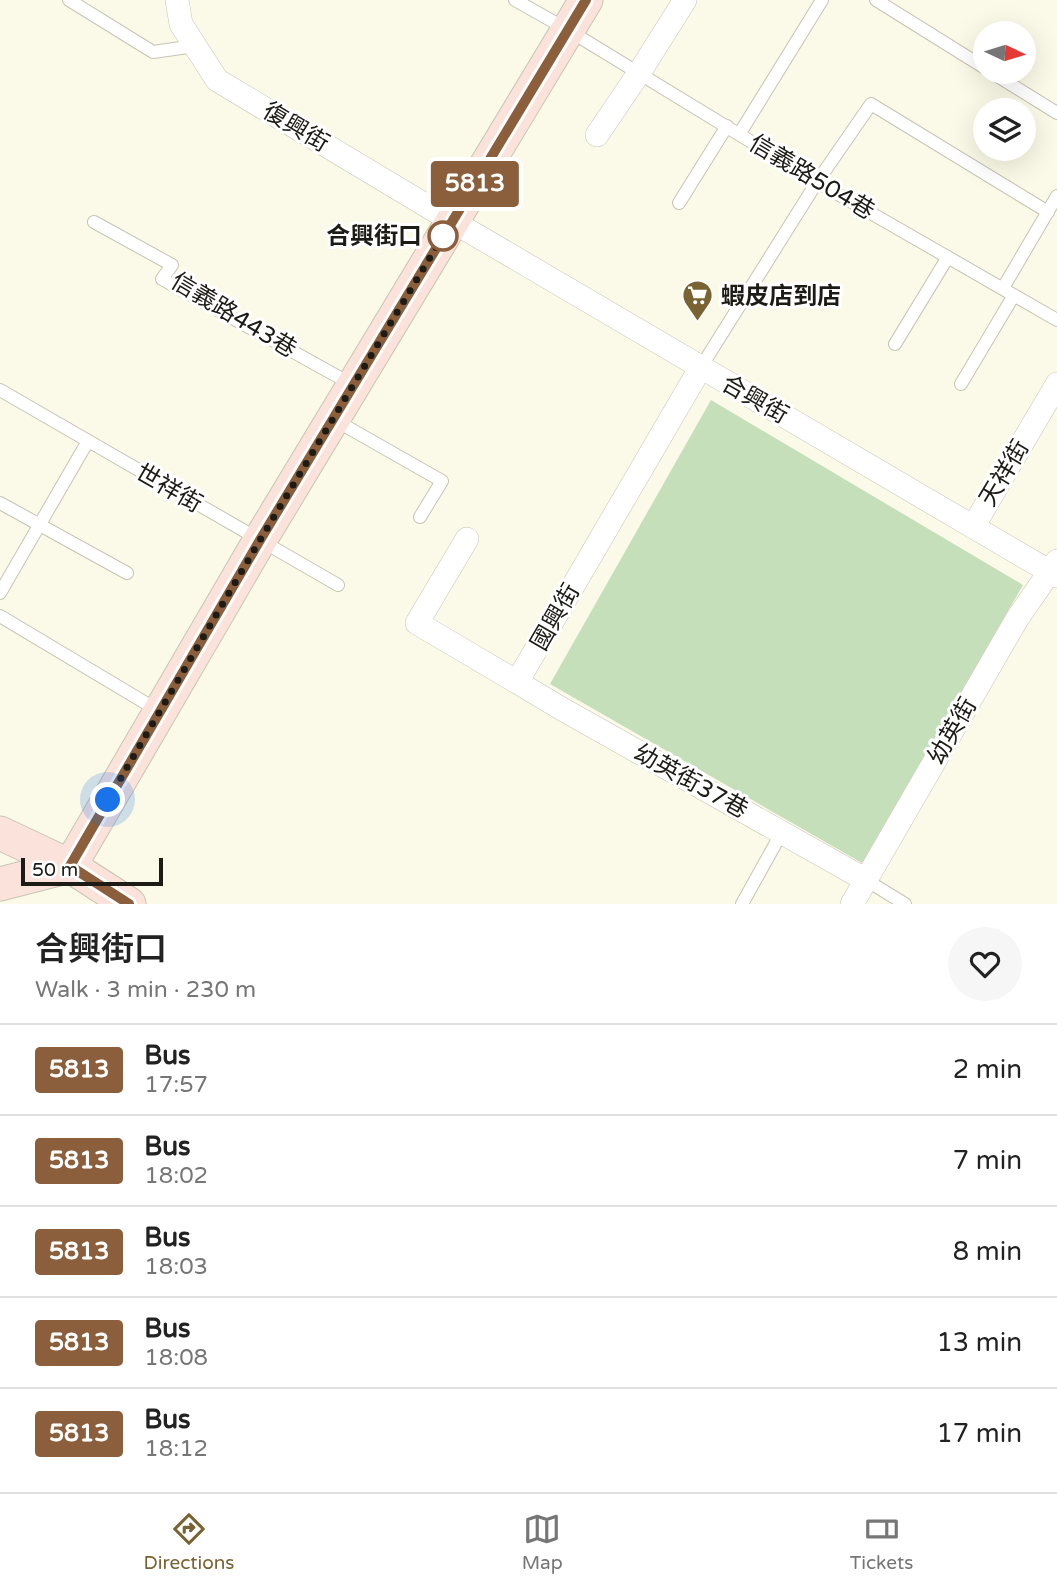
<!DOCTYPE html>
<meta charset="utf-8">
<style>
:root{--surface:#fff;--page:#f6f6f6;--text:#222;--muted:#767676;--line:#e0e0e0;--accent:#7a6333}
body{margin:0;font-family:"Varela Round","Noto Sans TC",sans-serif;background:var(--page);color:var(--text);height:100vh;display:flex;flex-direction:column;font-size:26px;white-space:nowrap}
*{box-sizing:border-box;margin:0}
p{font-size:23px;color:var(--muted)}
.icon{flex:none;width:38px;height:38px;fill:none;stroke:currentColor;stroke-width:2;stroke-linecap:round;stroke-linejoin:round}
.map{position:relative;height:904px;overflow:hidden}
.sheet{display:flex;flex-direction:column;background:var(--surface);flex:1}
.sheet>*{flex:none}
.badge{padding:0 14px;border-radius:5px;font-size:24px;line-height:46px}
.needle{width:46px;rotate:94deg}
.buttons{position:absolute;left:973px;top:21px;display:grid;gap:14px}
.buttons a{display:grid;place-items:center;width:63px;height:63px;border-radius:50%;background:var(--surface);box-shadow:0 7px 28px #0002;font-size:35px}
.scale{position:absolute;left:21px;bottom:18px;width:142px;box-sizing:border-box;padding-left:7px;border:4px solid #1c1b15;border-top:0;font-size:19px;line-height:24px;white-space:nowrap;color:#1c1b15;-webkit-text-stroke:5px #fff;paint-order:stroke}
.you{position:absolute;width:35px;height:35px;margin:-18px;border:5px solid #fff;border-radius:50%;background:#1a73e8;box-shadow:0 0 0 10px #1a73e833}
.map>.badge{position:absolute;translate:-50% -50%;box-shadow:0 0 0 4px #fff}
.round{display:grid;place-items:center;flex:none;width:74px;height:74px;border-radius:37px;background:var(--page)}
.head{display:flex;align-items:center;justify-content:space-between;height:119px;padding:0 35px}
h1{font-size:33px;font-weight:600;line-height:52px}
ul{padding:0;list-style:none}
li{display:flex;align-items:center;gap:21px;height:91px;padding:0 35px;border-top:2px solid var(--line)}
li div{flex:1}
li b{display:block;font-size:26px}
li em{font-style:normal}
li .badge{min-width:77px;font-weight:700;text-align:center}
.tabs{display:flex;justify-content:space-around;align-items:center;height:98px;border-top:2px solid var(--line);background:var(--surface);font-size:19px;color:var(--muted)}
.tabs a{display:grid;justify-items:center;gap:4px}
.tabs .selected{color:var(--accent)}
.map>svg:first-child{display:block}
.green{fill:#c5dfbb}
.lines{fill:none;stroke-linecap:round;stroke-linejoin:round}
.lane-casing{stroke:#c7c4b4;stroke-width:14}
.street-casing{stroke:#c7c4b4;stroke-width:24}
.secondary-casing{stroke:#c7c4b4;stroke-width:35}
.lane{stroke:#fff;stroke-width:12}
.street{stroke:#fff;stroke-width:23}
.secondary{stroke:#fbe2da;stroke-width:33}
.line-casing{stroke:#fff;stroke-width:16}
.line{stroke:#8b5e3c;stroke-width:10}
.walk{stroke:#1c1b15;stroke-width:7;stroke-dasharray:0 12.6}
.stop-dot{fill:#fff;stroke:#8b5e3c;stroke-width:3.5}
.labels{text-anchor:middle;stroke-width:6;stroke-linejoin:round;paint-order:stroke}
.street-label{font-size:24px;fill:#1c1b15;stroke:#fff}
.stop-label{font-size:24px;font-weight:bold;fill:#1c1b15;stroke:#fff;text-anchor:end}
.poi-label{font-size:24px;font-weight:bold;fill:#1c1b15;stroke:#fff;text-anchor:start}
</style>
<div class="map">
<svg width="1057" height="904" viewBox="0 0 1057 904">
<rect width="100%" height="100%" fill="#fbf9e7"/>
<path class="green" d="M 711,400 L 1023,585 L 862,863 L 550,684 Z"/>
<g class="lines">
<defs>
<path id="lane" d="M 69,0 L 153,52 L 195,46
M 515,0 L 568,30 L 817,182 L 1057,320
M 876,0 L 985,68
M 991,72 L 1057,113
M 740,133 L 822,0
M 679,203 L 727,126
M 94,222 L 172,265 L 162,279 L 353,385
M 1003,288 L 1057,196
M 895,344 L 948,257
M 701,367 L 817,182 L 871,104 L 1048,212
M 961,384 L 1014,295
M 0,390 L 338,585
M 333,419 L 442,481 L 420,517
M 0,503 L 127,573
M 0,593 L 88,441
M 0,616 L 159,711
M 866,880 L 905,904
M 742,904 L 782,832"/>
<path id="street" d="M 177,0 L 181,24 L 217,80 L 452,221 L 1057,576
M 597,135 L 639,73 L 685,0
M 973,527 L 1057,384
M 467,539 L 417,623 L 517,682 L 701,367
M 517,682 L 562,709 L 866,880
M 852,904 L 1017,619 L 1057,561"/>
<path id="secondary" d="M 0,833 L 70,866 L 129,904
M 0,884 L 70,866 L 260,540 L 586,0"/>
</defs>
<use href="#lane" class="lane-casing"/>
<use href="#street" class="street-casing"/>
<use href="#secondary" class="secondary-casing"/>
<use href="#lane" class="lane"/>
<use href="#street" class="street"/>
<use href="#secondary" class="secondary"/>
</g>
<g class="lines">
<defs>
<path id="line" d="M 129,904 L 70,866 L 260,540 L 586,0"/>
</defs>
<use href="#line" class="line-casing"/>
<use href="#line" class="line"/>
<path class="walk" d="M 108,800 L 260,540 L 443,236"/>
</g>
<defs>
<symbol id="supermarket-pin" viewBox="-11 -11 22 30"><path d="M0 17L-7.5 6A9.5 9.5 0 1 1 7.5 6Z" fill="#7a6333" stroke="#fff"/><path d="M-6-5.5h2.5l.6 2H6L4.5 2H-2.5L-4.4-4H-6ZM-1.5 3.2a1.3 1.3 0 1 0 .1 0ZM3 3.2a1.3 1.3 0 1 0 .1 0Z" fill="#fff"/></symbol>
</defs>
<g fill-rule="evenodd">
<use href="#supermarket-pin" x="680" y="278" width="35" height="47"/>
</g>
<circle class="stop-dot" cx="443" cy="236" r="14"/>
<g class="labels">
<g class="street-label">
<text transform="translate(296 127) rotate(31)" y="8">復興街</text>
<text transform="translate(812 177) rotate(31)" y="8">信義路504巷</text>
<text transform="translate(234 315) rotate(31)" y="8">信義路443巷</text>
<text transform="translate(755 399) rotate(30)" y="8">合興街</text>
<text transform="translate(1004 473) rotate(-59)" y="8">天祥街</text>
<text transform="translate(169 488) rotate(30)" y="8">世祥街</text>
<text transform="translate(555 617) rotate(-60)" y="8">國興街</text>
<text transform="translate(952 731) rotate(-60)" y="8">幼英街</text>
<text transform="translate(691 781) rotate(29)" y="8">幼英街37巷</text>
</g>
<g class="stop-label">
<text x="422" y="244">合興街口</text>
</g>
<g class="poi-label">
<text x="721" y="304">蝦皮店到店</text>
</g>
</g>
</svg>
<div class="buttons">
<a><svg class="needle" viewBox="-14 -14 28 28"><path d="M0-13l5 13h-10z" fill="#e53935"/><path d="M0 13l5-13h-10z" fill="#767676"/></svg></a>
<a><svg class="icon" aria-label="layers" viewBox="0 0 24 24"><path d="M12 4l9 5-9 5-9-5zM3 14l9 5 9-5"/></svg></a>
</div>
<div class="scale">50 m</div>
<div class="you" style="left:108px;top:800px"></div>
<b class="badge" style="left:475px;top:184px;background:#8b5e3c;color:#fff">5813</b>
</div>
<section class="sheet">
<div class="head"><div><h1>合興街口</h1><p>Walk · 3 min · 230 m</p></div><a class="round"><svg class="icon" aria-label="heart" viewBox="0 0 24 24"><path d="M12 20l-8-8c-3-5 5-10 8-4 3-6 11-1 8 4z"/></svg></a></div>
<ul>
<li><span class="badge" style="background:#8b5e3c;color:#fff">5813</span><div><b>Bus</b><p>17:57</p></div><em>2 min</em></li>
<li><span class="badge" style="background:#8b5e3c;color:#fff">5813</span><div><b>Bus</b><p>18:02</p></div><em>7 min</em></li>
<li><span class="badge" style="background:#8b5e3c;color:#fff">5813</span><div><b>Bus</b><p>18:03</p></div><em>8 min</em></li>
<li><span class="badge" style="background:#8b5e3c;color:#fff">5813</span><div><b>Bus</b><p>18:08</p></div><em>13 min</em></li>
<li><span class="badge" style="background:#8b5e3c;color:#fff">5813</span><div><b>Bus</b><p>18:12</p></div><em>17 min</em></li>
</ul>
</section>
<nav class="tabs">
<a class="selected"><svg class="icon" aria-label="directions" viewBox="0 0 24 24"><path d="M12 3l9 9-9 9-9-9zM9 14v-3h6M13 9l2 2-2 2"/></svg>Directions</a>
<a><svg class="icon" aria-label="map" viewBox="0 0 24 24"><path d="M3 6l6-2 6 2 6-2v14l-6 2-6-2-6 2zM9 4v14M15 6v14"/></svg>Map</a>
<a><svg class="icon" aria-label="tickets" viewBox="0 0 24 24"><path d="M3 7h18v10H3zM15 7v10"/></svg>Tickets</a>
</nav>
